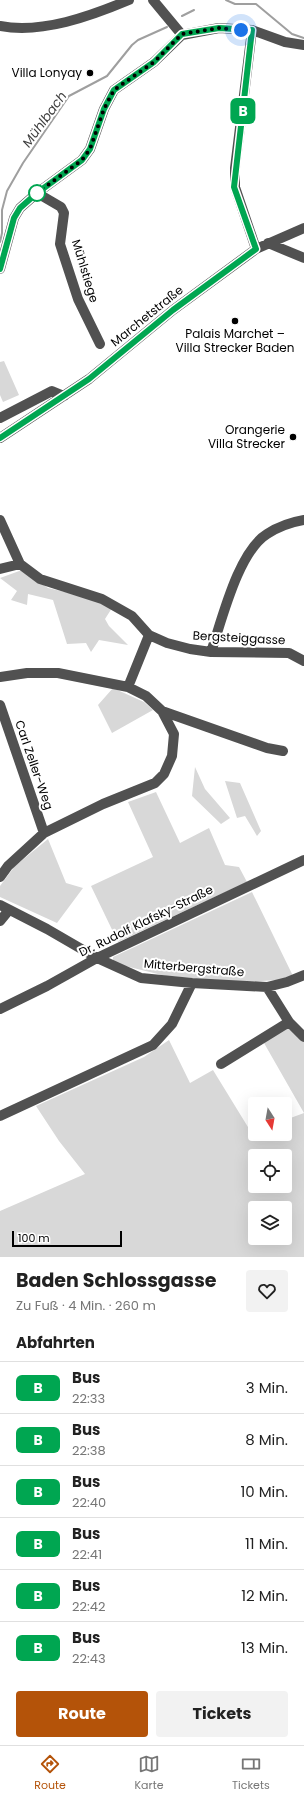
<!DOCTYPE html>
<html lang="de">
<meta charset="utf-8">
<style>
:root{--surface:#fff;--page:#f2f2f2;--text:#222;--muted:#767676;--line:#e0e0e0;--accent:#b45309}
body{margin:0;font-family:Poppins,sans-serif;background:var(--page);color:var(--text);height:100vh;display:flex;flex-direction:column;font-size:15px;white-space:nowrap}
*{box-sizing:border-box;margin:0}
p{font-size:13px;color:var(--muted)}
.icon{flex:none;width:22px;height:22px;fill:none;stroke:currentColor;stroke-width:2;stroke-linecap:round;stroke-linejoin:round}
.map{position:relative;height:1257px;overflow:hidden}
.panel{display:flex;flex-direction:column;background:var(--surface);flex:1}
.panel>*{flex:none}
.badge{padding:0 8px;border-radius:6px;font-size:14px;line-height:26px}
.needle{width:26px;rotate:169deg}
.buttons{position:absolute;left:248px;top:1097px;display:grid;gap:8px}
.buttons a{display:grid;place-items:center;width:44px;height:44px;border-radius:4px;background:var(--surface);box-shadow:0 4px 16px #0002;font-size:20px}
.scale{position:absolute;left:12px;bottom:10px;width:110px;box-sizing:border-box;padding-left:4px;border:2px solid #000;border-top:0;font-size:11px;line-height:14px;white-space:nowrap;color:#000;-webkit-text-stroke:3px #fff;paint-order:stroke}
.you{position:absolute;width:20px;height:20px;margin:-10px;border:3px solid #fff;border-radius:50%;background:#1a73e8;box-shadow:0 0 0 6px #1a73e833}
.map>.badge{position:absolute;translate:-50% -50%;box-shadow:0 0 0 2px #fff}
h2{padding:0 16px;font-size:15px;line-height:36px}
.round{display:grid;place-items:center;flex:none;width:42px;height:42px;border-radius:4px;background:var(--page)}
.headline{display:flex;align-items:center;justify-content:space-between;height:68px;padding:0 16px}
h1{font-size:19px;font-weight:700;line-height:30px}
.primary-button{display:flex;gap:8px;margin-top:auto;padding:8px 16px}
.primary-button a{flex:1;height:46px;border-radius:4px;background:var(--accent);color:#fff;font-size:16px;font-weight:700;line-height:46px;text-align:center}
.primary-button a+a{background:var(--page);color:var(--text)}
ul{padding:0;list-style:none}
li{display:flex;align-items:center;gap:12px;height:52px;padding:0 16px;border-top:1px solid var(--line)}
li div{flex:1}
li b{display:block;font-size:15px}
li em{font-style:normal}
li .badge{min-width:44px;font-weight:700;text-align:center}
.dock{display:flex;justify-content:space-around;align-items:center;height:56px;border-top:1px solid var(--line);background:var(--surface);font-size:11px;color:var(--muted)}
.dock a{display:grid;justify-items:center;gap:2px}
.dock .selected{color:var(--accent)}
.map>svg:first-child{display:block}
.green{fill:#d8d8d8;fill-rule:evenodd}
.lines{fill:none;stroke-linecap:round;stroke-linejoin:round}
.stream{stroke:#9f9f9f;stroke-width:2}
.minor{stroke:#515151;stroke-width:10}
.line-casing{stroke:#fff;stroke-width:9}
.line{stroke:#00a651;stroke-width:6}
.walk{stroke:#000;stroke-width:4;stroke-dasharray:0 7.2}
.poi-dot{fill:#000;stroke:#fff;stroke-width:1.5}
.stop-dot{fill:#fff;stroke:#00a651;stroke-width:2}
.labels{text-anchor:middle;stroke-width:4;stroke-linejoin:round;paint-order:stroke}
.poi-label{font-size:12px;fill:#000;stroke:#fff;text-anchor:end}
.street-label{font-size:12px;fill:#000;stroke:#fff}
.water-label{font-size:13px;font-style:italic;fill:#404040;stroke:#fff}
</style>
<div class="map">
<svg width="304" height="1257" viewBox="0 0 304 1257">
<rect width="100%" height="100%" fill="#fff"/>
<path class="green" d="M 4,361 L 19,395 L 3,402 L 0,395 L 0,362 Z
M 22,570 L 48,588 L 99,600 L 112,608 L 105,619 L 109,626 L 128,645 L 99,640 L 91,652 L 86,643 L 67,644 L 53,600 L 28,594 L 27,605 L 11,600 L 17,591 L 0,578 Z
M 113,688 L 144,702 L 153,710 L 112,733 L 98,705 Z
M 195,767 L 205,789 L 230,818 L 221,824 L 192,796 Z
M 225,781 L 240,783 L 261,831 L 257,836 L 245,816 L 237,818 Z
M 156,792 L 180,843 L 209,828 L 225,865 L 239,867 L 247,882 L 118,942 L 91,886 L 153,857 L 128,802 Z
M 48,839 L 66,883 L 83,888 L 57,923 L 0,897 L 0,886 L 15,866 Z
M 252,892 L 293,976 L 278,980 L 245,982 L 166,976 L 113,963 L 113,957 Z
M 285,1027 L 304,1037 L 304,1257 L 0,1257 L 0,1211 L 85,1174 L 59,1141 L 36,1106 L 144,1057 L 169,1040 L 190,1083 L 213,1070 L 251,1132 L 255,1130 L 255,1134 L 285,1134 L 285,1120 L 304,1113 L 264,1043 ZM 255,1156 L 285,1156 L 285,1186 L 255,1186 ZM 255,1208 L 285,1208 L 285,1238 L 255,1238 Z"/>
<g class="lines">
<path class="stream" d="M 226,0 L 235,4 L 256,4 L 292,34 L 304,38
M 182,16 L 194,10
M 0,242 L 2,233 L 2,210 L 7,191 L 23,163 L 69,96 L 107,76 L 132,45 L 138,40 L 167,27"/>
<path class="minor" d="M 153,0 L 182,35
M 0,26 C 42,34 91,16 129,0
M 252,30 L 235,168 L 235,187 L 256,249
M 37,193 L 61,207 L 64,213 L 60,244 L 78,299 L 100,344
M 268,243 L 304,258
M 0,269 L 14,218 L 20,208 L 37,193 L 82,160 L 90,149 L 104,109 L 114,90 L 154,62 L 182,35 L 219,28 L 252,30 L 285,42 L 304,45
M 0,418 L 52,391 L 64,396
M 0,438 L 89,379 L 173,310 L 256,249 L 304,228
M 0,520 L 20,564 L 40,579 L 102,599 L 132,616 L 149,635 L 167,643 L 190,649 L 211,652 L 289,653 L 304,661
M 0,569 L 20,564
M 211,652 C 222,620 238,552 267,534 C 278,527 292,522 304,520
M 0,677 L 27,673 L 58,673 L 128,687 L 146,696 L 162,711 L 174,734 L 172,756 L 164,774 L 155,783 L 103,804 L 44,833 L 8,866 L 0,877
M 128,687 L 149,635
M 0,705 L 44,833
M 162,711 L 267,748 L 283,751
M 0,905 L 47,929 L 97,958 L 141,978 L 192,983 L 267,987 L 287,982 L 304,975
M 0,921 L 9,910
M 267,987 L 289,1022 L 304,1037
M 0,1009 L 47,986 L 97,958 L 304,860
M 221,1064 L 289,1022
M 0,1116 L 153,1045 L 172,1024 L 192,983"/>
</g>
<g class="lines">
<defs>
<path id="line" d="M 0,269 L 14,218 L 20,208 L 37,193 L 82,160 L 90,149 L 104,109 L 114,90 L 154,62 L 182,34 L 219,28 L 252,30 L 234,187 L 256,249 L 173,310 L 89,379 L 0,438"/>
</defs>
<use href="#line" class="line-casing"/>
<use href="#line" class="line"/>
<path class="walk" d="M 37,193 L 82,160 L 90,149 L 104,109 L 114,90 L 154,62 L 182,34 L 219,28 L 241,30"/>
</g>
<g class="poi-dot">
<circle cx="90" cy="73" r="4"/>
<circle cx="235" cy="321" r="4"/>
<circle cx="293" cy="437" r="4"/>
</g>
<circle class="stop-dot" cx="37" cy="193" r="8"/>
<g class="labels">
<g class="poi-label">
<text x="82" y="77">Villa Lonyay</text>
<text x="235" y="338" text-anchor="middle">Palais Marchet –<tspan x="235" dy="14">Villa Strecker Baden</tspan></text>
<text x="285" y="434">Orangerie<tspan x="285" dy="14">Villa Strecker</tspan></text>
</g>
<g class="street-label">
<text transform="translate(85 271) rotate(73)" y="4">Mühlstiege</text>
<text transform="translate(147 316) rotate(-39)" y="4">Marchetstraße</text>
<text transform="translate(239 638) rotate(3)" y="4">Bergsteiggasse</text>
<text transform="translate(34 765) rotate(71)" y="4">Carl Zeller-Weg</text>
<text transform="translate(146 921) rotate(-26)" y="4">Dr. Rudolf Klafsky-Straße</text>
<text transform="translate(194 968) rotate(5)" y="4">Mitterbergstraße</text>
</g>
<g class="water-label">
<text transform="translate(44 119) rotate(-54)" y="5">Mühlbach</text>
</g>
</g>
</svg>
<div class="buttons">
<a><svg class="needle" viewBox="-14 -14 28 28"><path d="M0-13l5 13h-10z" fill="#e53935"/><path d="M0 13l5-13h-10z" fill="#767676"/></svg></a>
<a><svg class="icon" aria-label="locate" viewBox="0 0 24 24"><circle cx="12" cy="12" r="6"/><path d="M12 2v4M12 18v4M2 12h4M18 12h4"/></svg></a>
<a><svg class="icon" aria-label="layers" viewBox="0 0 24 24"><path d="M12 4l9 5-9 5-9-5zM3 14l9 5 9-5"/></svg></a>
</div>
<div class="scale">100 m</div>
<div class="you" style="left:241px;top:30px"></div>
<b class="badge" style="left:243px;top:111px;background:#00a651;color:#fff">B</b>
</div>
<section class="panel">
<div class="headline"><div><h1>Baden Schlossgasse</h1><p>Zu Fuß · 4 Min. · 260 m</p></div><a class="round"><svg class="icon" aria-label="heart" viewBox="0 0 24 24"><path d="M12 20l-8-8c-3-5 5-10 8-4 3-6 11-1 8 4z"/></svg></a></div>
<h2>Abfahrten</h2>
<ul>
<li><span class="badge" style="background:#00a651;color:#fff">B</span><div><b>Bus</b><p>22:33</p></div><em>3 Min.</em></li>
<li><span class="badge" style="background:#00a651;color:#fff">B</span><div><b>Bus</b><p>22:38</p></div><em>8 Min.</em></li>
<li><span class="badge" style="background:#00a651;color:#fff">B</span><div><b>Bus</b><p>22:40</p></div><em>10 Min.</em></li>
<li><span class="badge" style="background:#00a651;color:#fff">B</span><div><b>Bus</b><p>22:41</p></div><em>11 Min.</em></li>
<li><span class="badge" style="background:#00a651;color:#fff">B</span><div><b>Bus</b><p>22:42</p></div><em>12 Min.</em></li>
<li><span class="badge" style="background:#00a651;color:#fff">B</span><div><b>Bus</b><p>22:43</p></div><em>13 Min.</em></li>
</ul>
<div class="primary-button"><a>Route</a><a>Tickets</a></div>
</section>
<nav class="dock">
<a class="selected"><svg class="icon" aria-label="directions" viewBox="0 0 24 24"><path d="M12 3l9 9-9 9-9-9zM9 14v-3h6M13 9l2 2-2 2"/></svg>Route</a>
<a><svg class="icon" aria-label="map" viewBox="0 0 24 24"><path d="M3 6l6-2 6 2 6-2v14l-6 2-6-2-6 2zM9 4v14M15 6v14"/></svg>Karte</a>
<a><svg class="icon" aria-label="tickets" viewBox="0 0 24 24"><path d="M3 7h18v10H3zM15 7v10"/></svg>Tickets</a>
</nav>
